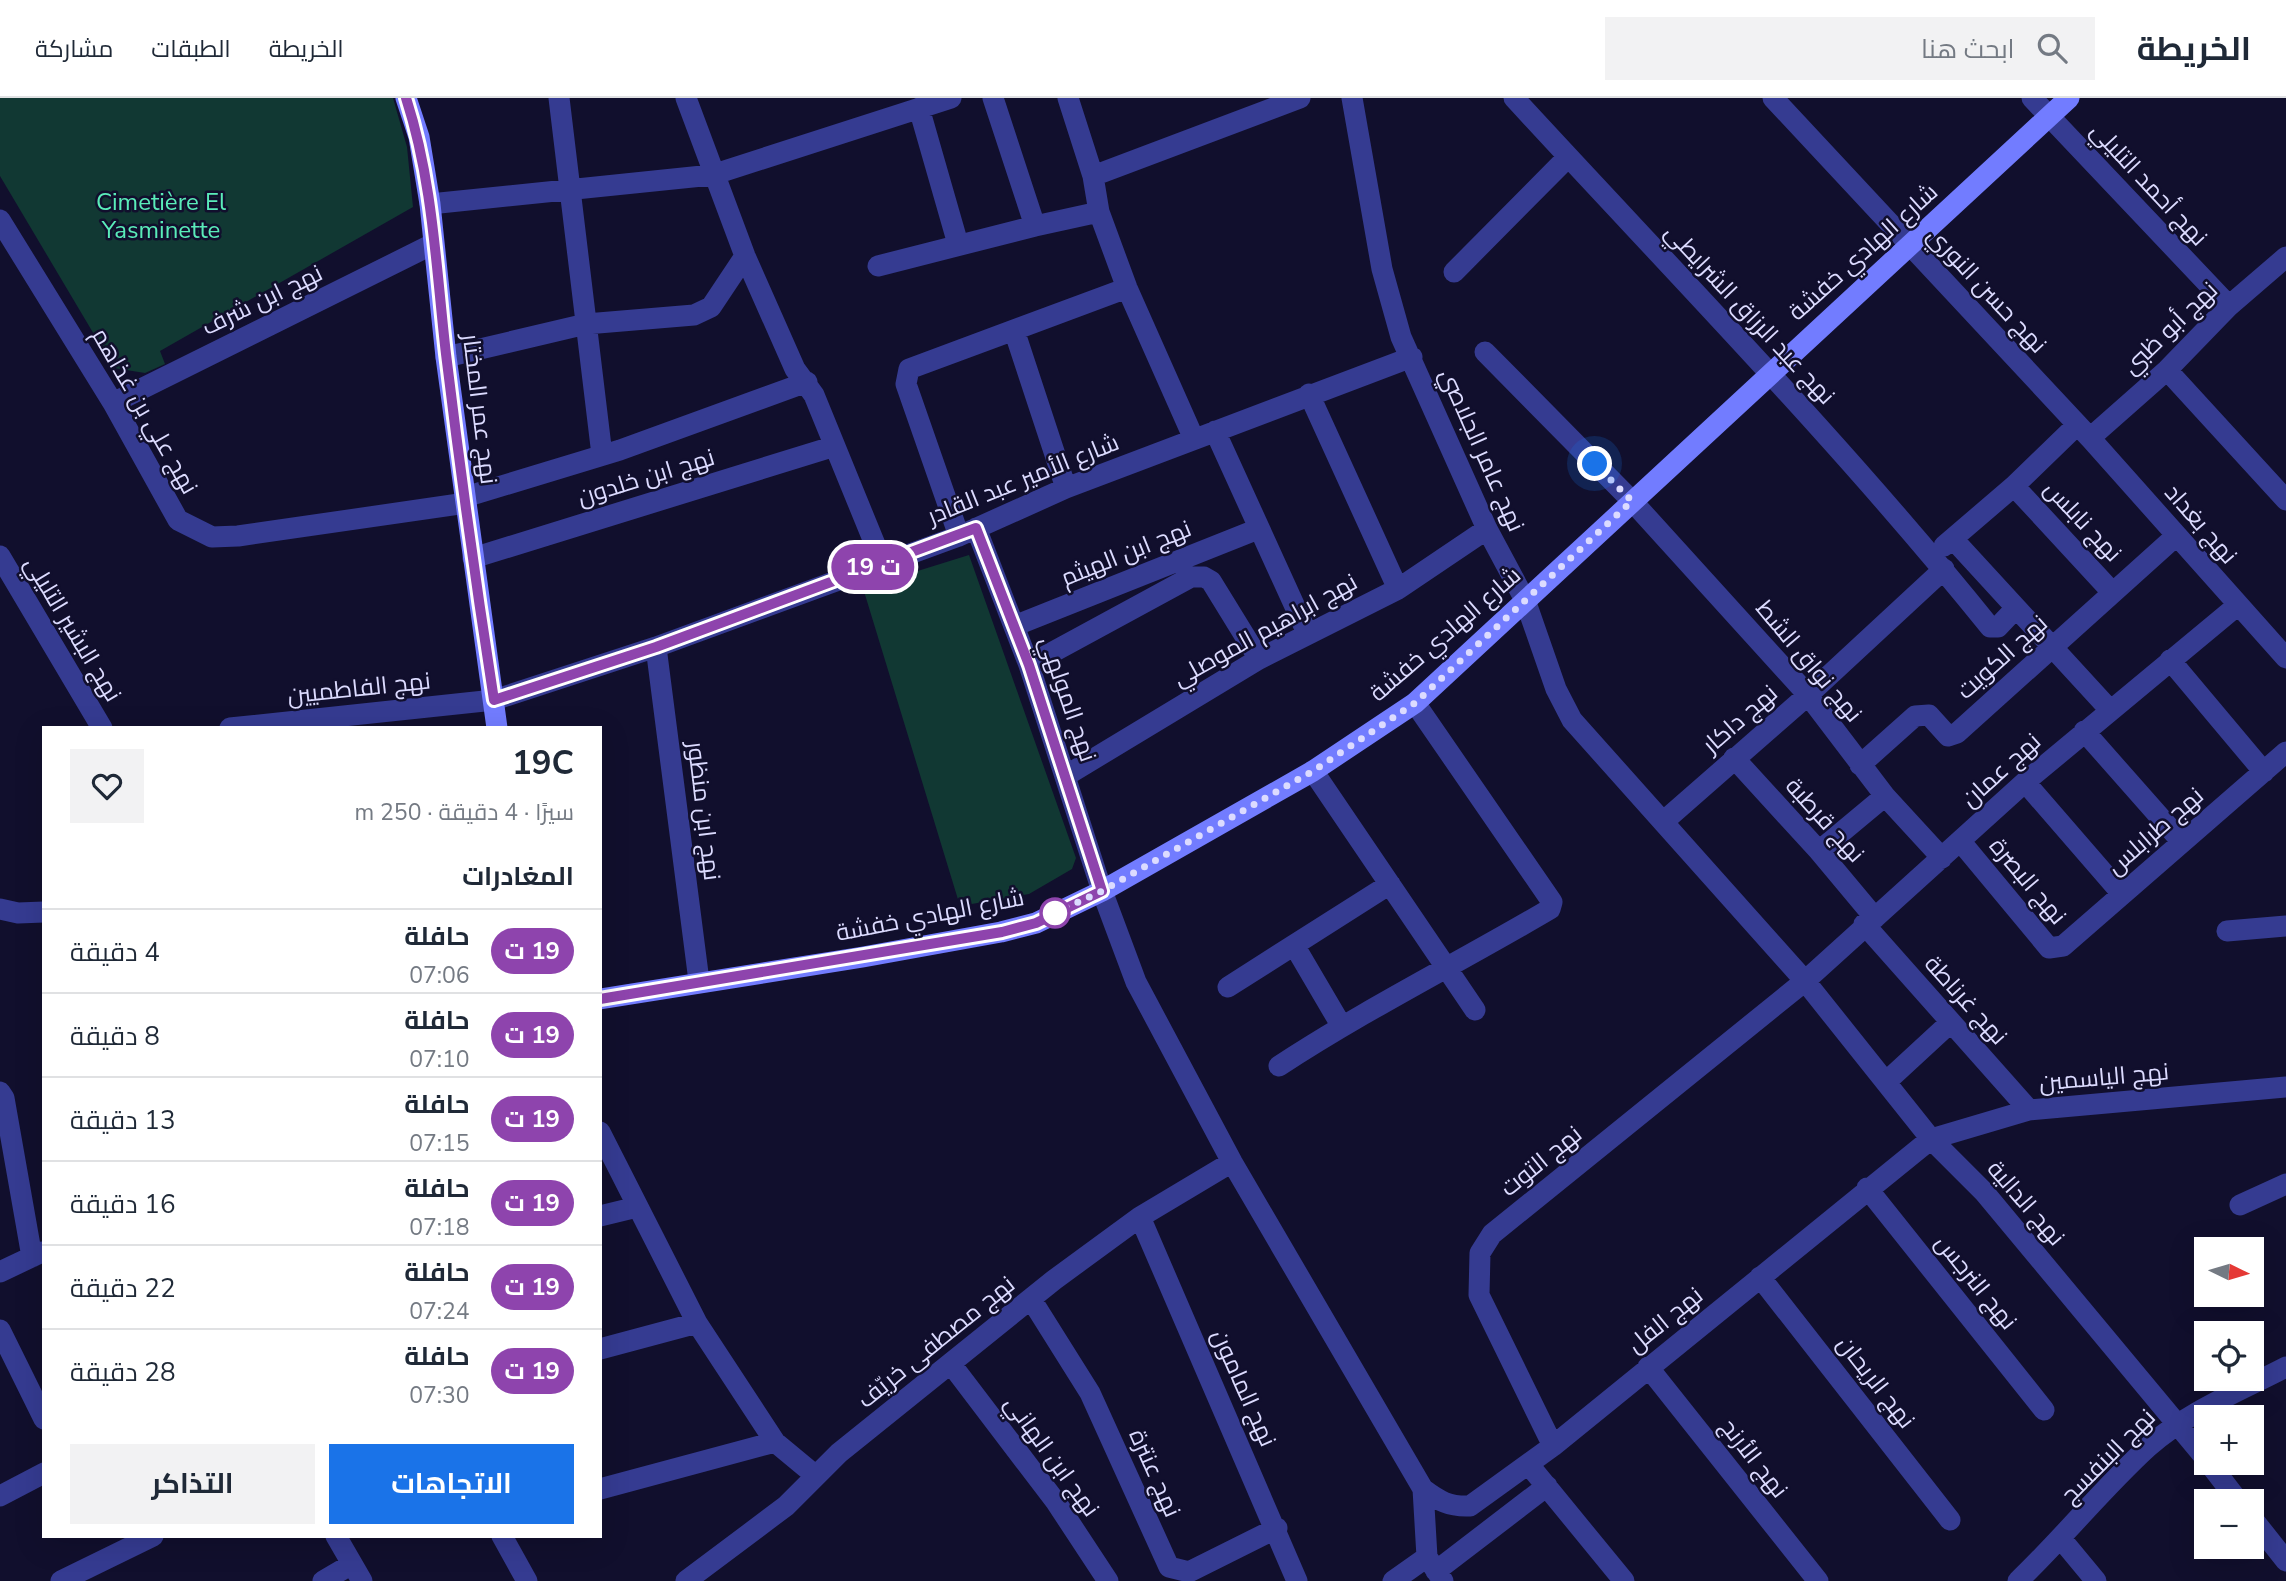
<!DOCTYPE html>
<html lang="ar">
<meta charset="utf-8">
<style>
:root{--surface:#fff;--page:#f2f2f3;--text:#1f2937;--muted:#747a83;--line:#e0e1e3;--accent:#1a73e8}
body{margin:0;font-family:"Nunito Sans",Cairo,sans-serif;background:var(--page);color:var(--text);direction:rtl;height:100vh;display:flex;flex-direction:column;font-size:26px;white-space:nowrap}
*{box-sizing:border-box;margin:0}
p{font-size:23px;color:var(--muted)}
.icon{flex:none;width:38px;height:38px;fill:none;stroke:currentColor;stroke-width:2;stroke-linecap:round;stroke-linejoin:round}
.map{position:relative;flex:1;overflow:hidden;direction:ltr}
.drawer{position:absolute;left:42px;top:628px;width:560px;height:812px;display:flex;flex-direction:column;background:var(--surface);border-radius:0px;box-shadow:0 7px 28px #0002;direction:rtl}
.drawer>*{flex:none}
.badge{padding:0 14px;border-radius:23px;font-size:24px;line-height:46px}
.needle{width:46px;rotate:95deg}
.fabs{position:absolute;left:2194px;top:1139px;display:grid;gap:14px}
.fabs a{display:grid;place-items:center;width:70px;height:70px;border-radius:0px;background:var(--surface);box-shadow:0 7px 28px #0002;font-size:35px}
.you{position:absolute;width:35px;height:35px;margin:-18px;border:5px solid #fff;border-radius:50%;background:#1a73e8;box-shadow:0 0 0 10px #1a73e833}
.map>.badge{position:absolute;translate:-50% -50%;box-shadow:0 0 0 4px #fff}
h2{padding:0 28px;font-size:26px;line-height:63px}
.round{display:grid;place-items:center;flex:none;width:74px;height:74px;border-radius:0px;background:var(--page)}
.summary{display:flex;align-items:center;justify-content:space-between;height:119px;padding:0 28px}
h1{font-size:33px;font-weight:700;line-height:52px}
.primary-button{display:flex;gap:14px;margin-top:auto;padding:14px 28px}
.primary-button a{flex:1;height:80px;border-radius:0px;background:var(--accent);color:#fff;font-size:28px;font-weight:700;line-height:80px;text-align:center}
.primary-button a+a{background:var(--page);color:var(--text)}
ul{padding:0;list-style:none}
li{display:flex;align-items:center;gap:21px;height:84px;padding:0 28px;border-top:2px solid var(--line)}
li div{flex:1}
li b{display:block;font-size:26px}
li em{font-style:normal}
li .badge{min-width:77px;font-weight:700;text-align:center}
header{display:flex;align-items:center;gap:42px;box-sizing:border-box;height:98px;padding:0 35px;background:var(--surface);border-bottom:2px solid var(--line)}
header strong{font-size:33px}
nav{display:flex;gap:38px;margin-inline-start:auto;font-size:24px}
.search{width:490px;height:63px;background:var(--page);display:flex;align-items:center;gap:18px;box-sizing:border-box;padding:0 24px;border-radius:0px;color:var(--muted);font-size:26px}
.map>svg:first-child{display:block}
.green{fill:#113833}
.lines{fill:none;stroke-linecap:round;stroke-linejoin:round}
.street{stroke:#353b91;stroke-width:21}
.secondary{stroke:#727cff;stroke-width:21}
.line-casing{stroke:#fff;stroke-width:16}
.line{stroke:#8e44ad;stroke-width:10}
.walk{stroke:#dcdbff;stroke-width:7;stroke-dasharray:0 12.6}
.stop-dot{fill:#fff;stroke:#8e44ad;stroke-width:3.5}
.labels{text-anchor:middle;stroke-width:5;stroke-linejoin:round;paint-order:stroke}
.street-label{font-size:24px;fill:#dcdbff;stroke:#110f2d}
.park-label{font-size:24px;fill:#5aecb9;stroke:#110f2d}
</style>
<header>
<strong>الخريطة</strong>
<div class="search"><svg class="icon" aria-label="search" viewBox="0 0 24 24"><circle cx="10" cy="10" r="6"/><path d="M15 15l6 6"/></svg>ابحث هنا</div>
<nav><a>الخريطة</a><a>الطبقات</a><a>مشاركة</a></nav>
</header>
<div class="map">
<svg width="2286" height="1483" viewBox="0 0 2286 1483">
<rect width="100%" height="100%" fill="#110f2d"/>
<path class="green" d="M 0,0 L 393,0 L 407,49 L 413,109 L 160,253 L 165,266 L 145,275 L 114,270 L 0,78 Z
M 969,457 L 1076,760 L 1072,771 L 1029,796 L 960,808 L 863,490 Z"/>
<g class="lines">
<path class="street" d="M 559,0 L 602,357
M 686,0 L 745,158 L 795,271 L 814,297 L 883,466
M 993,0 L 1035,128
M 1068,0 L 1093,78 L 1099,114 L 1127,190 L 1194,341
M 1352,0 L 1382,171 L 1401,239 L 1487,431 L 1525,502 L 1556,591 L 1572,622 L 1805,883 L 1931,1041 L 1984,1094 L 2207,1362
M 1514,0 C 1675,175 1841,344 1990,529 L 1998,529 L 2015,511
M 1773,0 L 2090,340 L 2286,560
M 2032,0 L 2229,208
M 919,10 L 958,146
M 1093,78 L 1300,0
M 430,106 L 712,77 L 951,0
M 0,122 L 113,305 L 178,422 L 212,439 L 238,438 L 466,405
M 878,168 L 1035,128 L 1099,114
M 1454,174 L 1568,59
M 1014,232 L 1066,390
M 1485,254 L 1632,403 L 1808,597 L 1885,698 L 1942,760
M 446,259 L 586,226 L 694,217 L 711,209 L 745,158
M 2167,272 L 2286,402
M 1309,296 L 1398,491
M 113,305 L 433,146
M 1215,333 L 1307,535
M 2090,340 L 2167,272 L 2229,208 L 2286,159
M 2014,388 L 2112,494
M 465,399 L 620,352 L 807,284
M 976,430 L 1029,567 L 1102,793 L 1136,884 L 1232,1064 L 1423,1391 L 1427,1459 L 1443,1483
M 959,438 L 906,286 L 909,271 L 1127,190
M 1953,441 L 2110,612
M 1944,448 L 2014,388 L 2077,327
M 0,458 L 102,630
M 473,460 L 835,348
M 1014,528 L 1258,431
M 656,549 L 699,883
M 2170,562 L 2264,674
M 1029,567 L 1191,479 L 1204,479 L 1211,483 L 1259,561
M 230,630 L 494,602 L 656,549 L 959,438 L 1066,390 L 1412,259
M 2084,633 L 2182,744
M 1734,660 L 1819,753 L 1875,820
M 1860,667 L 1915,618 L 1929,617 L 1948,638 L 1957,635 L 2176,438
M 1313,673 L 1475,912
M 1067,677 L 1259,561 L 1398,491 L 1487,431
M 2025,684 L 2122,796
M 1663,724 L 1808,597 L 1944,471
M 1961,744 L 2049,850 L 2063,848 L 2286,654
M 1819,753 L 1885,698
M 0,811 L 18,815 L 44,814
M 1864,826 L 2029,1012
M 2227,833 L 2286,828
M 1294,847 L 1341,927
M 1228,889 L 1390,786
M 1279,968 C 1366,911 1460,864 1550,811 L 1552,804 L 1415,605
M 1886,984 L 1951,924
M 0,994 L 4,1000 L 32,1159
M 600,1034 L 697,1225 L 775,1344 L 816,1378
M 1867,1090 L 2044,1312
M 2240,1107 L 2286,1086
M 600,1118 L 637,1109
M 1140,1119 L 1297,1483
M 0,1174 L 42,1154
M 1760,1179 L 1950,1422
M 1031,1201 L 1090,1295 L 1169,1469 L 1189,1474 L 1277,1430
M 0,1232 L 44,1321
M 600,1251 L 697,1225
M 951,1266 L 1056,1404 L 1108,1483
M 1648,1269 L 1818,1483
M 1553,1348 L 1479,1197 L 1480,1155 L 1492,1136 L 1805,883 L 2025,684 L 2238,507
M 2209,1365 L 2239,1404
M 1529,1367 L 1624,1483
M 600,1391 L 775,1344
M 1423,1391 C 1439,1403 1449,1409 1470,1408 L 1553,1348 L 1931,1041 L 2029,1012 L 2286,989
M 0,1398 L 44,1375
M 2252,1420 L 2286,1463
M 336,1438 L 362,1483
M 502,1438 L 527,1483
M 2062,1442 L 2096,1483
M 1436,1473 L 1547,1388
M 61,1483 L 153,1438
M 323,1483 L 352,1466
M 686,1483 L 786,1408 L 839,1355 L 1054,1182 L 1140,1119 L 1232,1064
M 1393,1483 L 1427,1459
M 2018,1483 C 2063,1440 2103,1390 2148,1349 C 2187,1314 2240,1293 2286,1269"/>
<path class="secondary" d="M 406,0 L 419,39 L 430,106 L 446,259 L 497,630
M 600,901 L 863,859 L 1001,834 L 1036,825 L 1102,793 L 1313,673 L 1415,605 L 2069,0"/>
</g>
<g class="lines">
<defs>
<path id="line" d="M 406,0 C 433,83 436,170 446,256 C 460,371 476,487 494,602 L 656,549 L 976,430 L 1029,567 L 1102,793 L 1036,825 L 1002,834 L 600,901"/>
</defs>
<use href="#line" class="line-casing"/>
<use href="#line" class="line"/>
<path class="walk" d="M 1055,815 L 1102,793 L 1313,673 L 1415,605 L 1632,403 L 1595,366"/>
</g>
<circle class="stop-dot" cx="1055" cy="815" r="14"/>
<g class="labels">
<g class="street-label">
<text transform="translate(2149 86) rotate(47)" y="8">نهج أحمد التليلي</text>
<text transform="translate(1863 154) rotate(-42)" y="8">شارع الهادي خفشة</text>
<text transform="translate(1987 192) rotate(47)" y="8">نهج حسن النوري</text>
<text transform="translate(262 202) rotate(-26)" y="8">نهج ابن شرف</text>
<text transform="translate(1750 216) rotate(47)" y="8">نهج عبد الرزاق الشرايطي</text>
<text transform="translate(2170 230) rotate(-44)" y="8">نهج أبو ظبي</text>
<text transform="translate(480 311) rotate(83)" y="8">نهج عمر المختار</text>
<text transform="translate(145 313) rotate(60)" y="8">نهج علي بن غذاهم</text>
<text transform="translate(1482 352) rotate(66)" y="8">نهج عامر الجلاصي</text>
<text transform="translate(646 379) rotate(-17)" y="8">نهج ابن خلدون</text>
<text transform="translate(1023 381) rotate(-22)" y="8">شارع الأمير عبد القادر</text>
<text transform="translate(2083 423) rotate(47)" y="8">نهج نابلس</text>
<text transform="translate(2201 426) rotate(49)" y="8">نهج بغداد</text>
<text transform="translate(1126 455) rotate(-22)" y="8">نهج ابن الهيثم</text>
<text transform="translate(73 531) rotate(59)" y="8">نهج البشير التليلي</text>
<text transform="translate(1265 532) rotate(-29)" y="8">نهج ابراهيم الموصلي</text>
<text transform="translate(1445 536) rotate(-41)" y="8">شارع الهادي خفشة</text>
<text transform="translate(2002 559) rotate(-42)" y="8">نهج الكويت</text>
<text transform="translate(1809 563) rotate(50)" y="8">نهج نواق الشط</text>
<text transform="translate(359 590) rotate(-6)" y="8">نهج الفاطميين</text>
<text transform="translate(1068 601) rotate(71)" y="8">نهج المولهي</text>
<text transform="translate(1740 621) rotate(-41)" y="8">نهج داكار</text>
<text transform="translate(2001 672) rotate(-42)" y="8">نهج عمان</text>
<text transform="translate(704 713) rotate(83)" y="8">نهج ابن منظور</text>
<text transform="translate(1825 722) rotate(48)" y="8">نهج قرطبة</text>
<text transform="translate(2155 733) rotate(-41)" y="8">نهج طرابلس</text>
<text transform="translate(2028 783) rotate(50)" y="8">نهج البصرة</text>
<text transform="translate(930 817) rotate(-11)" y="8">شارع الهادي خفشة</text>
<text transform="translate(1966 902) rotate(48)" y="8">نهج غرناطة</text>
<text transform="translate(2104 979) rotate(-5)" y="8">نهج الياسمين</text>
<text transform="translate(1541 1063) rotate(-39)" y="8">نهج التوت</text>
<text transform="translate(2026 1105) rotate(49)" y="8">نهج الدالية</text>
<text transform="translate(1976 1184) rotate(51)" y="8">نهج النرجس</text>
<text transform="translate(1665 1222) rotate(-39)" y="8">نهج الفل</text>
<text transform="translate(936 1244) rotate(-39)" y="8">نهج مصطفى خريّف</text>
<text transform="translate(1876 1284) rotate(52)" y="8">نهج الريحان</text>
<text transform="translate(1244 1290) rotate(66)" y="8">نهج المامون</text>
<text transform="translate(1052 1358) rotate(54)" y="8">نهج ابن الهاني</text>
<text transform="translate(2108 1358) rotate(-45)" y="8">نهج البنفسج</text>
<text transform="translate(1754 1360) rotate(52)" y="8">نهج الأرنج</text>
<text transform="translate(1155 1375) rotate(66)" y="8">نهج عنترة</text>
</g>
<g class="park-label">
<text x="161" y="112">Cimetière El<tspan x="161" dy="28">Yasminette</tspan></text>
</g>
</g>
</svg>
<div class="fabs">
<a><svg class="needle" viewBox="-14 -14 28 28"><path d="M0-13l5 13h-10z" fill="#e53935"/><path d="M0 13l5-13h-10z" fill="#747a83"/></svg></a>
<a><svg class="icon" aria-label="locate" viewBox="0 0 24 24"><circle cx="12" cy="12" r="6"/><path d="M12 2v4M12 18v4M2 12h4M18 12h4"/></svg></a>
<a>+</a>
<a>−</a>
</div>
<div class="you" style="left:1595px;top:366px"></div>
<b class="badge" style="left:873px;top:469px;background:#8e44ad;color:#fff">19 ت</b>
<section class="drawer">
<div class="summary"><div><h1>19C</h1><p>سيرًا · 4 دقيقة · 250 m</p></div><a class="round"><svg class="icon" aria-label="heart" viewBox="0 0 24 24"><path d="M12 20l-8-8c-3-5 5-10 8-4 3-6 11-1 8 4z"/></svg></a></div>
<h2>المغادرات</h2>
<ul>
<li><span class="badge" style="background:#8e44ad;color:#fff">19 ت</span><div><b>حافلة</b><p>07:06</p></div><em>4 دقيقة</em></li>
<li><span class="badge" style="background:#8e44ad;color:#fff">19 ت</span><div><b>حافلة</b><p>07:10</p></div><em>8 دقيقة</em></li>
<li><span class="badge" style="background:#8e44ad;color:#fff">19 ت</span><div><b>حافلة</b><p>07:15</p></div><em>13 دقيقة</em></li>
<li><span class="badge" style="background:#8e44ad;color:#fff">19 ت</span><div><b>حافلة</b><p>07:18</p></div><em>16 دقيقة</em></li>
<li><span class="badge" style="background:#8e44ad;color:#fff">19 ت</span><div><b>حافلة</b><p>07:24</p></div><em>22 دقيقة</em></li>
<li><span class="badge" style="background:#8e44ad;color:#fff">19 ت</span><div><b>حافلة</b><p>07:30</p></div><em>28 دقيقة</em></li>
</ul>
<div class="primary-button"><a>الاتجاهات</a><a>التذاكر</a></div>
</section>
</div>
